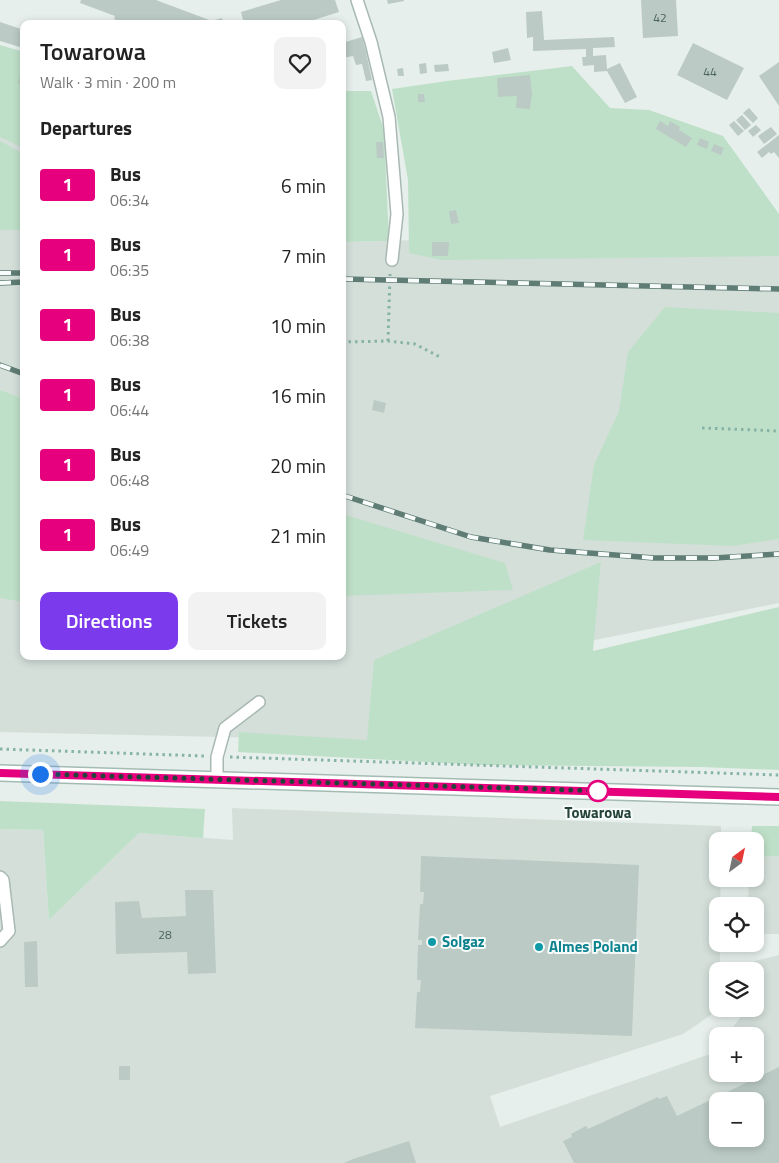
<!DOCTYPE html>
<meta charset="utf-8">
<style>
:root{--surface:#fff;--page:#f2f2f2;--text:#222;--muted:#767676;--accent:#7c3aed}
body{margin:0;font-family:"Titillium Web",sans-serif;background:var(--page);color:var(--text);height:100vh;display:flex;flex-direction:column;font-size:19px;white-space:nowrap}
*{box-sizing:border-box;margin:0}
p{font-size:16px;color:var(--muted)}
.icon{flex:none;width:28px;height:28px;fill:none;stroke:currentColor;stroke-width:2;stroke-linecap:round;stroke-linejoin:round}
.map{position:relative;flex:1;overflow:hidden}
.panel{position:absolute;left:20px;top:20px;width:326px;height:640px;display:flex;flex-direction:column;background:var(--surface);border-radius:10px;box-shadow:0 2px 8px #0003}
.panel>*{flex:none}
.badge{padding:0 10px;border-radius:4px;font-size:18px;line-height:32px}
.needle{width:32px;rotate:33deg}
.tools{position:absolute;left:709px;top:832px;display:grid;gap:10px}
.tools a{display:grid;place-items:center;width:55px;height:55px;border-radius:10px;background:var(--surface);box-shadow:0 2px 8px #0003;font-size:25px}
.you{position:absolute;width:25px;height:25px;margin:-12px;border:4px solid #fff;border-radius:50%;background:#1a73e8;box-shadow:0 0 0 8px #1a73e833}
.map>.badge{position:absolute;translate:-50% -50%;box-shadow:0 0 0 2px #fff}
h2{padding:0 20px;font-size:19px;line-height:45px}
.round{display:grid;place-items:center;flex:none;width:52px;height:52px;border-radius:10px;background:var(--page)}
.headline{display:flex;align-items:center;justify-content:space-between;height:85px;padding:0 20px}
h1{font-size:24px;font-weight:600;line-height:38px}
.cta{display:flex;gap:10px;margin-top:auto;padding:10px 20px}
.cta a{flex:1;height:58px;border-radius:10px;background:var(--accent);color:#fff;font-size:20px;font-weight:600;line-height:58px;text-align:center}
.cta a+a{background:var(--page);color:var(--text)}
ul{padding:0;list-style:none}
li{display:flex;align-items:center;gap:15px;height:70px;padding:0 20px}
li div{flex:1}
li b{display:block;font-size:19px}
li em{font-style:normal}
li .badge{min-width:55px;font-weight:700;text-align:center}
.map>svg:first-child{display:block}
.built{fill:#d4dfda;fill-rule:evenodd}
.green{fill:#bfe0c8}
.building{fill:#bbcac4;fill-rule:evenodd}
.lines{fill:none;stroke-linecap:round;stroke-linejoin:round}
.lane-casing{stroke:#a8b8b2;stroke-width:14}
.secondary-casing{stroke:#a4bbb3;stroke-width:18}
.path{stroke:#86b3a5;stroke-width:3;stroke-dasharray:2.5 4;stroke-linecap:butt}
.lane{stroke:#fff;stroke-width:11}
.secondary{stroke:#fff;stroke-width:15}
.rail-casing{stroke:#5f7d75;stroke-width:5.5}
.rail{stroke:#f7fbf9;stroke-width:4;stroke-dasharray:11;stroke-linecap:butt}
.line-casing{stroke:#fff;stroke-width:11}
.line{stroke:#e6007e;stroke-width:8}
.walk{stroke:#24423a;stroke-width:5;stroke-dasharray:0 9}
.stop-dot{fill:#fff;stroke:#e6007e;stroke-width:2.5}
.culture-dot{fill:#0f9aa8;stroke:#f7fbf9;stroke-width:2}
.labels{text-anchor:middle;stroke-width:4;stroke-linejoin:round;paint-order:stroke}
.number-label{font-size:12px;fill:#4a645c}
.stop-label{font-size:15px;font-weight:bold;fill:#24423a;stroke:#f7fbf9}
.culture-label{font-size:15px;font-weight:bold;fill:#0d838f;stroke:#f7fbf9;text-anchor:start}
</style>
<div class="map">
<svg width="779" height="1163" viewBox="0 0 779 1163">
<rect width="100%" height="100%" fill="#e6efeb"/>
<path class="built" d="M 0,133 L 24,145 L 24,656 L 342,656 L 343,242 L 539,237 L 779,252 L 779,603 L 506,658 L 496,743 L 0,732 Z
M 232,808 L 721,826 L 721,841 L 718,841 L 718,879 L 721,879 L 720,906 L 718,906 L 718,944 L 720,944 L 720,971 L 718,971 L 717,996 L 711,1015 L 683,1034 L 490,1096 L 500,1127 L 713,1053 L 717,1048 L 718,1074 L 755,1074 L 755,1036 L 726,1036 L 743,1014 L 744,1009 L 755,1009 L 755,971 L 747,971 L 747,963 L 779,955 L 779,1163 L 0,1163 L 0,829 L 43,830 L 49,920 L 139,833 L 233,840 ZM 718,1101 L 755,1101 L 755,1139 L 718,1139 Z
M 779,856 L 779,934 L 765,934 L 755,927 L 755,906 L 748,906 L 749,879 L 755,879 L 755,857 Z"/>
<path class="green" d="M 0,45 L 24,52 L 24,148 L 0,137 Z
M 572,66 L 610,108 L 649,110 L 723,136 L 779,214 L 779,256 L 441,260 L 409,253 L 408,180 L 392,89 L 447,81 Z
M 342,91 L 371,91 L 384,130 L 389,241 L 343,242 Z
M 0,141 L 24,154 L 24,230 L 0,230 Z
M 665,307 L 779,313 L 779,539 L 732,546 L 583,540 L 594,465 L 619,411 L 628,352 Z
M 0,390 L 24,399 L 24,602 L 0,598 Z
M 342,514 L 505,563 L 513,590 L 343,596 Z
M 601,562 L 593,651 L 779,607 L 779,770 L 701,767 L 482,765 L 238,752 L 239,732 L 367,740 L 374,660 Z
M 0,801 L 205,809 L 203,838 L 139,833 L 49,920 L 43,830 L 0,829 Z
M 752,826 L 779,826 L 779,856 L 755,857 L 755,841 L 751,841 Z"/>
<path class="building" d="M 81,0 L 156,0 L 212,21 L 222,18 L 223,24 L 132,24 L 125,21 L 124,23 L 114,19 L 115,16 L 80,3 Z
M 281,0 L 335,0 L 339,12 L 301,24 L 244,24 L 241,12 Z
M 387,0 L 404,0 L 404,1 L 388,4 Z
M 641,0 L 676,0 L 678,36 L 643,38 Z
M 542,11 L 544,40 L 614,37 L 615,47 L 593,48 L 593,56 L 606,55 L 607,69 L 620,63 L 637,97 L 625,103 L 607,71 L 594,72 L 594,65 L 583,66 L 582,57 L 586,57 L 586,49 L 533,51 L 533,37 L 527,38 L 526,12 Z
M 0,22 L 24,30 L 24,45 L 23,48 L 0,41 Z
M 362,37 L 366,52 L 372,80 L 366,81 L 362,64 L 356,65 L 353,56 L 342,58 L 342,43 Z
M 693,43 L 744,68 L 727,100 L 677,75 Z
M 508,48 L 511,60 L 494,63 L 492,52 Z
M 779,62 L 779,106 L 759,76 Z
M 426,63 L 427,73 L 420,74 L 419,64 Z
M 448,64 L 449,71 L 435,72 L 434,65 Z
M 403,68 L 404,76 L 398,76 L 397,69 Z
M 530,75 L 532,94 L 530,109 L 516,108 L 517,96 L 498,97 L 497,78 Z
M 20,77 L 24,79 L 24,85 L 18,83 Z
M 418,94 L 424,94 L 425,102 L 418,102 Z
M 749,108 L 758,118 L 753,123 L 743,113 Z
M 742,115 L 751,125 L 745,130 L 736,120 Z
M 660,121 L 668,126 L 670,121 L 680,127 L 679,130 L 692,138 L 686,147 L 656,129 Z
M 734,121 L 744,131 L 738,136 L 729,125 Z
M 756,125 L 761,130 L 753,137 L 748,131 Z
M 771,127 L 777,134 L 764,144 L 758,136 Z
M 779,135 L 779,158 L 774,152 L 771,154 L 769,152 L 762,158 L 757,152 Z
M 700,138 L 709,142 L 707,149 L 697,145 Z
M 376,142 L 383,142 L 384,158 L 377,158 Z
M 714,144 L 724,148 L 721,155 L 711,151 Z
M 456,210 L 459,223 L 451,224 L 449,211 Z
M 432,242 L 449,242 L 448,256 L 432,256 Z
M 374,400 L 386,403 L 384,413 L 372,410 Z
M 421,856 L 639,865 L 632,1036 L 415,1028 L 417,992 L 420,992 L 421,980 L 417,980 L 418,945 L 422,945 L 422,940 L 418,940 L 420,904 L 423,904 L 424,892 L 420,892 Z
M 185,890 L 213,890 L 216,973 L 188,974 L 187,952 L 116,954 L 115,902 L 139,901 L 142,918 L 186,916 Z
M 37,941 L 38,987 L 25,987 L 24,942 Z
M 119,1066 L 130,1066 L 130,1080 L 119,1080 Z
M 779,1067 L 779,1163 L 574,1163 L 563,1141 L 572,1137 L 571,1134 L 586,1126 L 588,1129 L 658,1097 L 659,1099 L 667,1096 L 677,1116 ZM 718,1101 L 755,1101 L 755,1139 L 718,1139 Z
M 409,1141 L 416,1163 L 344,1163 L 353,1159 Z"/>
<g class="lines">
<defs>
<path id="lane" d="M 357,0 L 371,42 L 389,117 L 397,214 L 392,260
M 217,779 L 217,757 L 225,728 L 259,702
M 0,877 L 3,880 L 9,931 L 0,941"/>
<path id="secondary" d="M 0,773 L 779,797"/>
</defs>
<use href="#lane" class="lane-casing"/>
<use href="#secondary" class="secondary-casing"/>
<path class="path" d="M 388,341 L 390,274
M 342,342 L 388,341 L 415,344 L 440,357
M 702,428 L 779,431
M 0,749 L 204,756
M 230,757 L 779,775"/>
<use href="#lane" class="lane"/>
<use href="#secondary" class="secondary"/>
<defs>
<path id="rail" d="M 0,273 L 24,273
M 342,279 L 779,289
M 0,283 L 24,282
M 0,365 L 24,374
M 342,495 L 471,537 L 550,550 L 654,558 L 714,558 L 779,554"/>
</defs>
<use href="#rail" class="rail-casing"/>
<use href="#rail" class="rail"/>
</g>
<g class="lines">
<defs>
<path id="line" d="M 0,773 L 779,797"/>
</defs>
<use href="#line" class="line-casing"/>
<use href="#line" class="line"/>
<path class="walk" d="M 40,774 L 606,791 L 598,791"/>
</g>
<circle class="stop-dot" cx="598" cy="791" r="10"/>
<g class="culture-dot">
<circle cx="432" cy="942" r="5"/>
<circle cx="539" cy="947" r="5"/>
</g>
<g class="labels">
<g class="number-label">
<text x="660" y="22">42</text>
<text x="710" y="76">44</text>
<text x="165" y="939">28</text>
</g>
<g class="stop-label">
<text x="598" y="818">Towarowa</text>
</g>
<g class="culture-label">
<text x="442" y="947">Solgaz</text>
<text x="549" y="952">Almes Poland</text>
</g>
</g>
</svg>
<div class="tools">
<a><svg class="needle" viewBox="-14 -14 28 28"><path d="M0-13l5 13h-10z" fill="#e53935"/><path d="M0 13l5-13h-10z" fill="#767676"/></svg></a>
<a><svg class="icon" aria-label="locate" viewBox="0 0 24 24"><circle cx="12" cy="12" r="6"/><path d="M12 2v4M12 18v4M2 12h4M18 12h4"/></svg></a>
<a><svg class="icon" aria-label="layers" viewBox="0 0 24 24"><path d="M12 4l9 5-9 5-9-5zM3 14l9 5 9-5"/></svg></a>
<a>+</a>
<a>−</a>
</div>
<div class="you" style="left:40px;top:774px"></div>
<section class="panel">
<div class="headline"><div><h1>Towarowa</h1><p>Walk · 3 min · 200 m</p></div><a class="round"><svg class="icon" aria-label="heart" viewBox="0 0 24 24"><path d="M12 20l-8-8c-3-5 5-10 8-4 3-6 11-1 8 4z"/></svg></a></div>
<h2>Departures</h2>
<ul>
<li><span class="badge" style="background:#e6007e;color:#fff">1</span><div><b>Bus</b><p>06:34</p></div><em>6 min</em></li>
<li><span class="badge" style="background:#e6007e;color:#fff">1</span><div><b>Bus</b><p>06:35</p></div><em>7 min</em></li>
<li><span class="badge" style="background:#e6007e;color:#fff">1</span><div><b>Bus</b><p>06:38</p></div><em>10 min</em></li>
<li><span class="badge" style="background:#e6007e;color:#fff">1</span><div><b>Bus</b><p>06:44</p></div><em>16 min</em></li>
<li><span class="badge" style="background:#e6007e;color:#fff">1</span><div><b>Bus</b><p>06:48</p></div><em>20 min</em></li>
<li><span class="badge" style="background:#e6007e;color:#fff">1</span><div><b>Bus</b><p>06:49</p></div><em>21 min</em></li>
</ul>
<div class="cta"><a>Directions</a><a>Tickets</a></div>
</section>
</div>
